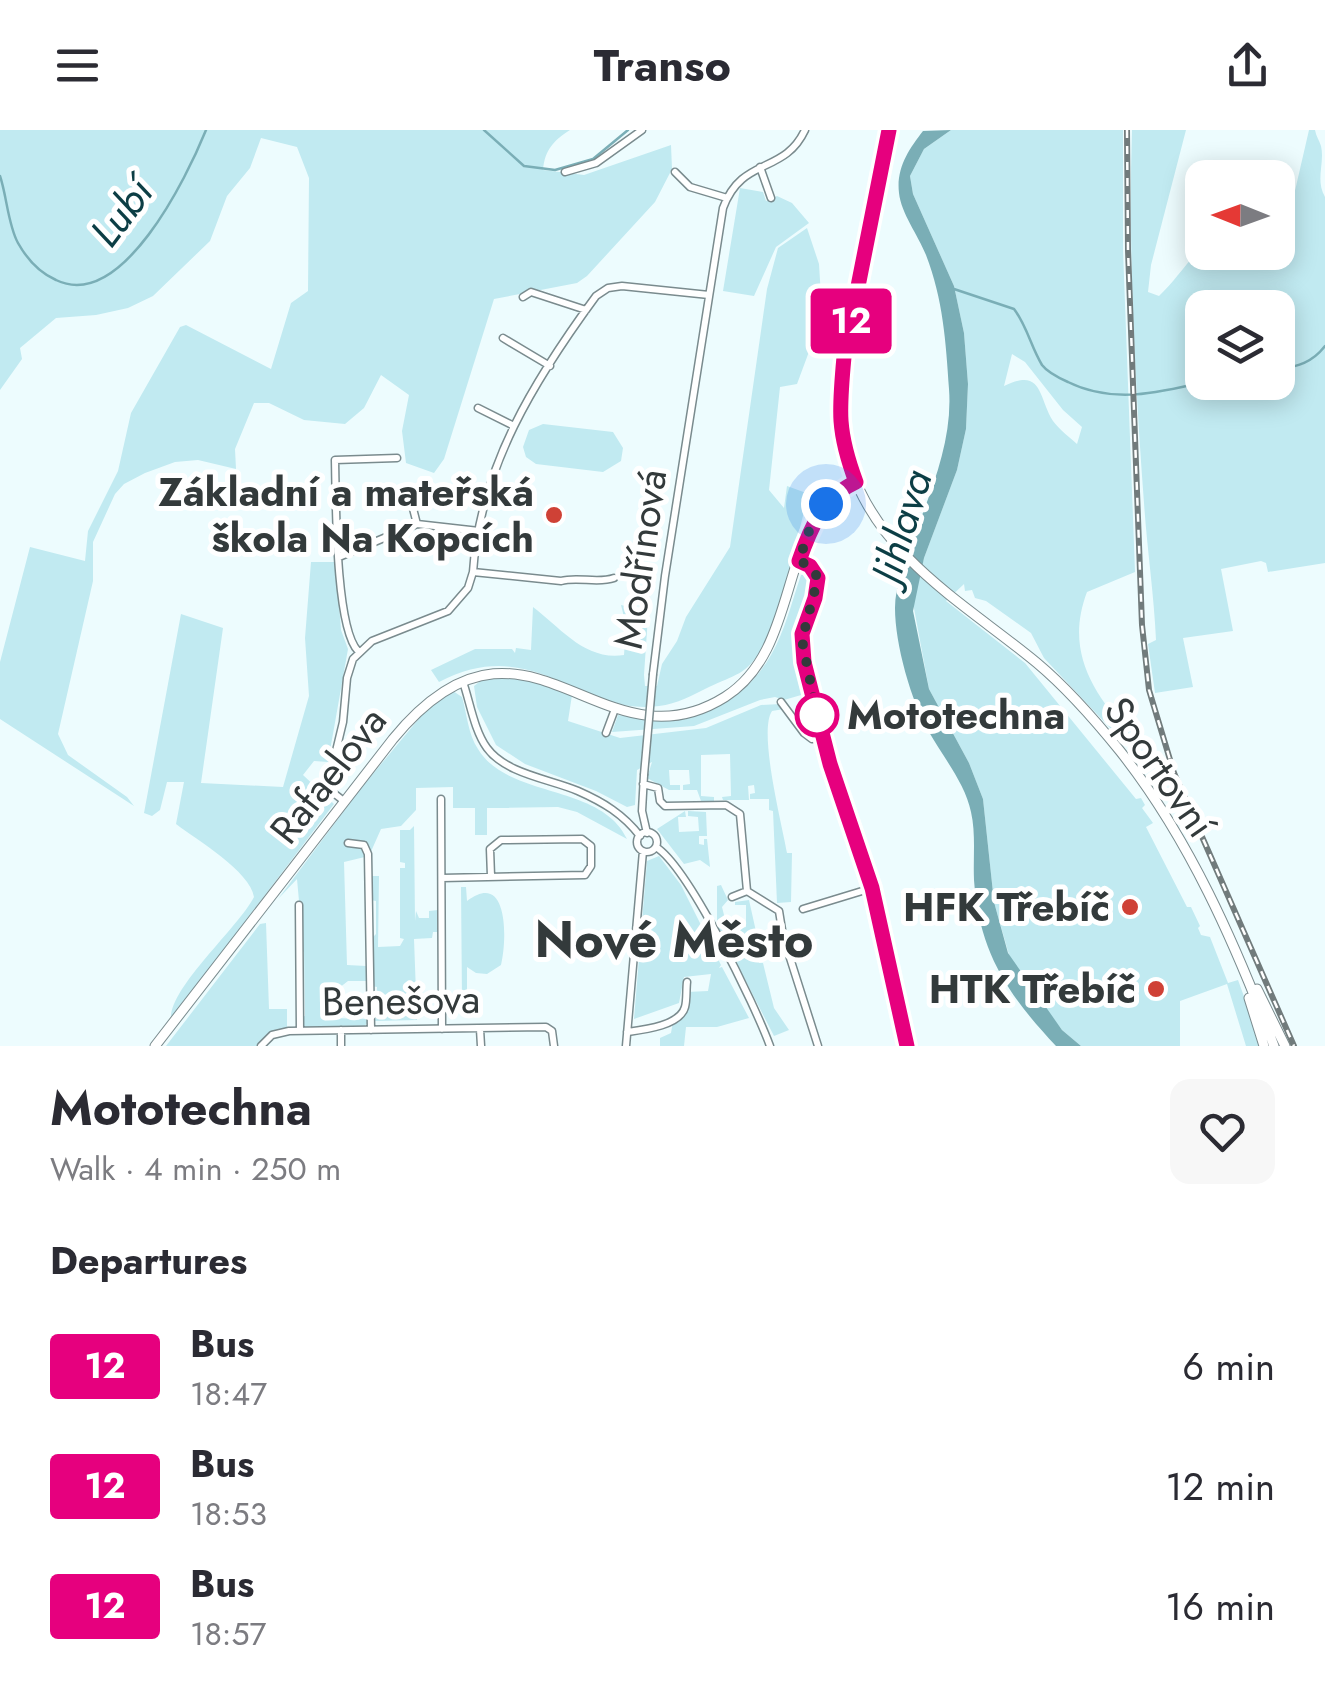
<!DOCTYPE html>
<meta charset="utf-8">
<style>
:root{--surface:#fff;--page:#f7f7f7;--text:#2b2b33;--muted:#7c7c81}
body{margin:0;font-family:Jost,sans-serif;background:var(--page);color:var(--text);height:100vh;display:flex;flex-direction:column;font-size:38px;white-space:nowrap}
*{box-sizing:border-box;margin:0}
p{font-size:32px;color:var(--muted)}
.icon{flex:none;width:55px;height:55px;fill:none;stroke:currentColor;stroke-width:2;stroke-linecap:round;stroke-linejoin:round}
.map{position:relative;height:916px;overflow:hidden}
.details{display:flex;flex-direction:column;background:var(--surface);flex:1}
.details>*{flex:none}
.badge{padding:0 20px;border-radius:8px;font-size:35px;line-height:65px}
.needle{width:65px;rotate:271deg}
.buttons{position:absolute;left:1185px;top:30px;display:grid;gap:20px}
.buttons a{display:grid;place-items:center;width:110px;height:110px;border-radius:20px;background:var(--surface);box-shadow:0 5px 25px #0003;font-size:50px}
.you{position:absolute;width:50px;height:50px;margin:-25px;border:8px solid #fff;border-radius:50%;background:#1a73e8;box-shadow:0 0 0 15px #1a73e833}
.map>.badge{position:absolute;translate:-50% -50%;box-shadow:0 0 0 5px #fff}
h2{padding:0 50px;font-size:38px;line-height:90px}
.round{display:grid;place-items:center;flex:none;width:105px;height:105px;border-radius:20px;background:var(--page)}
.head{display:flex;align-items:center;justify-content:space-between;height:170px;padding:0 50px}
h1{font-size:48px;font-weight:700;line-height:75px}
ul{padding:0;list-style:none}
li{display:flex;align-items:center;gap:30px;height:120px;padding:0 50px}
li div{flex:1}
li b{display:block;font-size:38px}
li em{font-style:normal}
li .badge{min-width:110px;font-weight:700;text-align:center}
header{display:flex;justify-content:space-between;align-items:center;height:130px;padding:0 50px;background:var(--surface);font-size:45px;font-weight:700}
.map>svg:first-child{display:block}
.green{fill:#c1eaf1;fill-rule:evenodd}
.water{fill:#7aaeb6}
.lines{fill:none;stroke-linecap:round;stroke-linejoin:round}
.stream{stroke:#7aaeb6;stroke-width:2.5}
.minor-casing{stroke:#7a8b8e;stroke-width:9}
.tertiary-casing{stroke:#7a8b8e;stroke-width:10}
.secondary-casing{stroke:#7a8b8e;stroke-width:11}
.primary-casing{stroke:#7a8b8e;stroke-width:11}
.minor{stroke:#fff;stroke-width:6}
.tertiary{stroke:#fff;stroke-width:8}
.secondary{stroke:#fff;stroke-width:9}
.primary{stroke:#fff;stroke-width:9}
.rail-casing{stroke:#717b7c;stroke-width:6}
.rail{stroke:#fff;stroke-width:2.5;stroke-dasharray:8;stroke-linecap:butt}
.minor-bridge-casing{stroke:#7a8b8e;stroke-width:9;stroke-linecap:butt}
.minor-bridge{stroke:#fff;stroke-width:6}
.line-casing{stroke:#fff;stroke-width:22}
.line{stroke:#e6007e;stroke-width:15}
.walk{stroke:#333a3b;stroke-width:10;stroke-dasharray:0 18}
.poi-dot{fill:#cf4136;stroke:#fff;stroke-width:4}
.stop-dot{fill:#fff;stroke:#e6007e;stroke-width:5}
.labels{text-anchor:middle;stroke-width:10;stroke-linejoin:round;paint-order:stroke}
.poi-label{font-size:40px;font-weight:bold;fill:#333a3b;stroke:#fff;text-anchor:end}
.street-label{font-size:40px;fill:#333a3b;stroke:#fff}
.stop-label{font-size:40px;font-weight:bold;fill:#333a3b;stroke:#fff;text-anchor:start}
.water-label{font-size:42px;font-style:italic;fill:#0c3e45;stroke:#fff}
.district-label{font-size:50px;font-weight:bold;fill:#333a3b;stroke:#fff}
</style>
<header><svg class="icon" aria-label="menu" viewBox="0 0 24 24"><path d="M4 6h16M4 12h16M4 18h16"/></svg>Transo<svg class="icon" aria-label="share" viewBox="0 0 24 24"><path d="M12 15V3M7 8l5-5 5 5M5 13v7h14v-7"/></svg></header>
<div class="map">
<svg width="1325" height="916" viewBox="0 0 1325 916">
<rect width="100%" height="100%" fill="#edfcfe"/>
<path class="green" d="M 0,0 L 570,0 C 553,11 545,20 543,40 L 584,45 L 671,15 L 672,39 L 655,72 L 587,146 L 577,153 L 494,169 L 444,329 L 434,343 L 406,333 L 402,301 L 409,265 L 381,245 L 364,278 L 345,294 L 304,290 L 269,273 L 254,273 L 235,319 L 236,339 L 198,330 L 175,332 L 145,343 L 124,354 L 115,364 L 93,412 L 93,451 L 58,604 L 68,625 L 127,667 L 134,676 L 0,589 L 0,532 L 30,417 L 85,431 L 88,401 L 118,341 L 131,283 L 180,197 L 186,195 L 271,239 L 291,173 L 308,161 L 309,48 L 297,17 L 261,8 L 250,38 L 227,66 L 210,111 L 153,166 L 128,178 L 96,185 L 56,188 L 20,218 L 22,229 L 0,260 Z
M 951,0 L 1123,0 L 1123,120 L 1135,442 L 1087,462 C 1065,520 1092,562 1129,603 L 1127,616 L 1044,528 L 1031,503 L 986,471 L 975,468 L 972,460 L 965,461 L 964,454 L 946,471 L 1025,533 L 1136,669 L 1141,668 L 1145,675 L 1142,678 L 1153,693 L 1146,697 L 1187,777 L 1191,777 L 1200,796 L 1198,798 L 1201,805 L 1210,807 L 1228,853 L 1238,850 L 1262,916 L 1246,916 L 1227,854 L 1180,871 L 1180,916 L 1081,916 L 1062,900 L 1011,832 L 994,772 L 983,669 L 969,633 L 929,559 L 913,473 L 924,428 L 957,340 L 966,299 L 968,254 L 964,203 L 954,156 L 913,64 L 910,46 L 924,19 ZM 1012,224 L 1025,232 L 1063,280 L 1082,297 L 1077,314 C 1069,307 1059,299 1053,291 C 1038,267 1043,237 1004,256 Z
M 1132,0 L 1186,0 L 1151,135 L 1148,162 L 1159,166 C 1175,151 1187,132 1202,117 L 1202,122 L 1278,122 L 1278,109 L 1288,91 L 1309,0 L 1315,0 C 1316,6 1319,10 1321,16 C 1325,33 1315,50 1325,67 L 1325,433 L 1268,442 L 1266,433 L 1261,431 L 1221,439 L 1233,501 L 1183,508 L 1193,557 L 1155,563 L 1148,514 L 1156,510 C 1154,464 1147,419 1144,373 C 1135,250 1128,124 1132,0 ZM 1202,178 L 1278,178 L 1278,252 L 1202,252 Z
M 740,58 L 763,62 L 766,71 L 777,66 L 792,73 L 809,93 L 776,117 L 754,166 L 723,161 Z
M 807,98 L 819,134 L 824,216 L 810,219 L 797,254 L 780,257 L 769,360 L 784,378 L 787,356 L 809,364 C 796,409 782,479 762,518 C 747,545 734,545 709,557 C 693,565 677,574 659,576 C 579,587 536,502 439,552 L 431,540 L 475,519 L 512,519 L 515,523 L 516,518 L 531,520 L 533,477 C 561,498 585,531 624,525 L 626,495 L 621,475 L 642,480 L 636,457 L 650,457 L 644,545 L 645,556 L 657,556 L 662,534 L 677,511 L 686,487 L 730,417 L 767,159 L 778,118 Z
M 543,294 L 613,302 L 623,318 L 621,331 L 603,342 L 536,334 L 526,327 L 523,317 L 529,300 Z
M 311,432 L 336,432 L 341,500 L 348,519 L 328,632 L 314,631 L 303,645 L 334,674 L 171,889 C 169,858 238,798 254,767 C 250,741 197,710 176,694 L 184,652 L 167,652 L 160,680 L 152,686 L 144,683 L 181,484 L 223,498 L 201,653 L 283,657 L 309,566 L 305,508 Z
M 808,444 L 811,446 L 810,467 L 796,506 L 808,563 L 784,570 L 775,567 L 760,570 L 694,596 L 612,602 L 618,585 C 681,596 736,585 771,525 C 785,501 792,471 801,445 Z
M 522,548 L 572,565 L 568,591 L 620,608 L 706,598 L 761,575 L 780,574 L 784,579 L 772,581 C 758,602 782,694 787,723 L 792,723 L 791,772 L 777,773 L 773,681 L 769,680 L 769,669 L 750,669 L 750,664 L 755,663 L 754,655 L 748,656 L 749,670 L 723,670 L 722,667 L 731,666 L 730,624 L 701,625 L 701,666 L 714,667 L 714,671 L 701,671 L 697,660 L 683,660 L 683,655 L 690,654 L 689,640 L 669,640 L 670,655 L 680,655 L 680,660 L 669,660 L 647,648 L 652,632 L 637,640 L 635,675 L 627,677 L 596,661 L 525,634 L 496,615 L 477,577 L 474,556 L 483,549 Z
M 453,561 L 462,567 C 467,584 468,604 478,619 C 508,669 601,653 627,709 L 577,682 L 558,677 L 487,678 L 487,705 L 475,705 L 475,678 L 453,678 L 453,657 L 416,658 L 416,680 L 401,696 L 381,699 L 369,726 L 344,732 L 347,835 L 366,836 L 367,851 L 348,851 L 339,858 L 333,888 L 368,889 L 368,893 L 363,897 L 302,897 L 298,887 L 305,886 L 304,822 L 296,819 L 303,815 L 297,749 L 278,769 L 362,657 L 432,573 Z
M 685,681 L 686,687 L 678,687 L 679,702 L 699,701 L 698,687 L 688,686 L 688,681 L 706,682 L 707,706 L 699,706 L 699,714 L 704,715 L 704,709 L 707,709 L 710,737 L 700,730 L 684,734 L 657,699 Z
M 414,696 L 415,791 L 416,781 L 419,788 L 429,788 L 429,781 L 438,780 L 439,808 L 437,802 L 433,802 L 432,808 L 414,809 L 417,890 L 375,891 L 377,857 L 372,856 L 370,810 L 376,804 L 376,771 L 371,770 L 369,746 L 379,746 L 378,817 L 400,816 L 404,809 L 400,808 L 400,738 L 405,738 L 405,733 L 400,732 L 400,700 L 410,700 Z
M 659,726 L 681,755 L 721,835 L 719,838 L 722,837 L 749,888 L 717,897 L 686,897 L 684,916 L 660,916 L 660,908 L 671,903 L 673,891 L 682,886 L 687,862 L 708,861 L 711,844 L 684,847 L 679,873 L 634,889 L 647,731 Z
M 721,755 L 728,770 L 722,777 L 728,801 L 746,797 L 746,775 L 735,775 L 735,772 L 749,770 L 761,824 L 758,825 L 759,833 L 763,833 L 774,878 L 789,900 L 774,906 L 717,795 L 717,756 Z
M 461,757 L 466,757 L 467,771 C 509,739 507,811 501,835 L 487,844 L 476,843 L 467,837 L 467,870 L 462,870 Z
M 266,793 L 269,879 L 287,879 L 287,898 L 271,903 L 257,916 L 166,916 L 260,794 Z"/>
<path class="water" d="M 951,0 L 924,19 L 910,46 L 913,64 L 954,156 L 964,203 L 968,254 L 966,299 L 957,340 L 924,428 L 913,481 L 929,559 L 969,633 L 983,669 L 994,772 L 1008,823 L 1062,900 L 1081,916 L 1056,916 C 1008,865 979,822 974,750 C 973,728 976,704 971,682 C 965,653 943,627 929,602 C 911,571 895,514 895,478 C 895,456 905,433 912,412 C 930,363 953,312 949,259 C 946,212 943,169 926,125 C 918,105 901,83 899,63 C 896,38 909,19 923,1 Z"/>
<g class="lines">
<path class="stream" d="M 484,0 L 524,36 L 555,40 L 593,29 L 628,0
M 0,46 C 7,67 8,95 18,113 C 27,129 40,143 56,150 C 122,182 187,47 206,0
M 954,159 L 1014,179 C 1027,196 1031,217 1042,235 C 1048,243 1059,248 1068,252 C 1112,274 1158,263 1204,252
M 1278,240 C 1298,236 1312,233 1325,216"/>
<defs>
<path id="minor" d="M 760,37 L 771,68
M 565,42 L 596,33 L 642,0
M 675,42 L 690,57 L 727,68
M 523,167 L 531,162 L 586,180
M 503,208 L 550,236
M 478,278 L 512,295
M 409,363 L 417,394
M 339,427 L 417,394 L 479,401
M 614,448 C 597,454 578,446 561,451 L 473,442 C 480,337 535,249 596,166 L 608,158 L 622,156 L 709,165
M 358,521 C 335,497 336,368 335,330 L 397,328
M 653,544 L 665,446 L 723,78 C 742,26 784,45 805,0
M 463,552 C 470,572 474,600 487,618 C 506,644 550,649 578,661 C 603,672 623,684 640,706
M 781,572 L 804,603 L 812,609 L 822,605
M 606,603 L 615,579
M 644,645 L 642,681 L 647,703
M 643,654 L 658,658 L 660,671 L 665,676 L 726,675 L 740,684 L 747,761
M 441,669 L 442,899
M 345,672 L 331,661 L 329,650 L 343,592 L 347,548 L 353,529 L 372,511 L 448,481 L 468,458 L 473,442
M637 712a10 10 0 1 1 20 0a10 10 0 1 1-20 0Z
M 348,713 L 364,715 L 368,724 L 371,900
M 656,717 C 689,738 755,875 770,916
M 442,748 L 585,745 L 591,736 L 591,716 L 582,709 L 501,710 L 490,719 L 491,746
M 747,761 L 779,781 L 783,806 L 818,916
M 732,767 L 747,761
M 299,775 L 300,901
M 803,779 L 872,758
M 480,899 L 481,916
M 341,900 L 341,916
M 627,902 C 642,900 680,896 685,877 C 687,870 686,860 687,852
M 261,916 L 272,905 L 289,901 L 546,897 L 552,901 L 554,916
M 626,916 L 643,721"/>
<path id="tertiary" d="M 799,431 L 810,436 L 817,448 L 817,459 L 802,504 L 804,532 L 830,635 L 872,758 L 907,916"/>
<path id="secondary" d="M 155,916 L 393,609 C 526,447 599,646 725,567 C 804,517 775,390 856,352"/>
<path id="primary" d="M 889,0 L 844,227 C 842,249 838,273 839,295 C 840,310 846,325 851,339 C 882,429 967,475 1037,533 C 1068,559 1095,590 1120,621 C 1189,708 1235,813 1274,916
M 1257,859 L 1285,916
M 1249,868 L 1264,916"/>
</defs>
<use href="#minor" class="minor-casing"/>
<use href="#tertiary" class="tertiary-casing"/>
<use href="#secondary" class="secondary-casing"/>
<use href="#primary" class="primary-casing"/>
<use href="#minor" class="minor"/>
<use href="#tertiary" class="tertiary"/>
<use href="#secondary" class="secondary"/>
<use href="#primary" class="primary"/>
<defs>
<path id="rail" d="M 1127,0 L 1128,120 L 1142,495 L 1149,560 L 1174,643 L 1294,916"/>
</defs>
<use href="#rail" class="rail-casing"/>
<use href="#rail" class="rail"/>
<defs>
<path id="minor-bridge" d="M 644,645 L 653,544"/>
</defs>
<use href="#minor-bridge" class="minor-bridge-casing"/>
<use href="#minor-bridge" class="minor-bridge"/>
</g>
<g class="lines">
<defs>
<path id="line" d="M 889,0 L 844,227 C 839,281 837,301 856,352 C 823,367 810,399 799,431 L 810,436 L 818,448 L 815,468 L 802,504 L 804,532 L 830,634 L 872,758 L 907,916"/>
</defs>
<use href="#line" class="line-casing"/>
<use href="#line" class="line"/>
<path class="walk" d="M 817,585 L 802,510 L 818,448 L 810,436 L 799,431 L 808,403 L 826,374"/>
</g>
<g class="poi-dot">
<circle cx="554" cy="385" r="10"/>
<circle cx="1130" cy="777" r="10"/>
<circle cx="1156" cy="859" r="10"/>
</g>
<circle class="stop-dot" cx="817" cy="585" r="20"/>
<g class="labels">
<g class="poi-label">
<text x="534" y="376">Základní a mateřská<tspan x="534" dy="46">škola Na Kopcích</tspan></text>
<text x="1110" y="791">HFK Třebíč</text>
<text x="1136" y="873">HTK Třebíč</text>
</g>
<g class="street-label">
<text transform="translate(640 429) rotate(-82)" y="14">Modřínová</text>
<text transform="translate(1160 637) rotate(55)" y="14">Sportovní</text>
<text transform="translate(328 645) rotate(-52)" y="14">Rafaelova</text>
<text transform="translate(401 870) rotate(-1)" y="14">Benešova</text>
</g>
<g class="stop-label">
<text x="847" y="599">Mototechna</text>
</g>
<g class="water-label">
<text transform="translate(121 82) rotate(-53)" y="15">Lubí</text>
<text transform="translate(901 396) rotate(-73)" y="15">Jihlava</text>
</g>
<g class="district-label">
<text x="674" y="827">Nové Město</text>
</g>
</g>
</svg>
<div class="buttons">
<a><svg class="needle" viewBox="-14 -14 28 28"><path d="M0-13l5 13h-10z" fill="#e53935"/><path d="M0 13l5-13h-10z" fill="#7c7c81"/></svg></a>
<a><svg class="icon" aria-label="layers" viewBox="0 0 24 24"><path d="M12 4l9 5-9 5-9-5zM3 14l9 5 9-5"/></svg></a>
</div>
<div class="you" style="left:826px;top:374px"></div>
<b class="badge" style="left:851px;top:191px;background:#e6007e;color:#fff">12</b>
</div>
<section class="details">
<div class="head"><div><h1>Mototechna</h1><p>Walk · 4 min · 250 m</p></div><a class="round"><svg class="icon" aria-label="heart" viewBox="0 0 24 24"><path d="M12 20l-8-8c-3-5 5-10 8-4 3-6 11-1 8 4z"/></svg></a></div>
<h2>Departures</h2>
<ul>
<li><span class="badge" style="background:#e6007e;color:#fff">12</span><div><b>Bus</b><p>18:47</p></div><em>6 min</em></li>
<li><span class="badge" style="background:#e6007e;color:#fff">12</span><div><b>Bus</b><p>18:53</p></div><em>12 min</em></li>
<li><span class="badge" style="background:#e6007e;color:#fff">12</span><div><b>Bus</b><p>18:57</p></div><em>16 min</em></li>
</ul>
</section>
